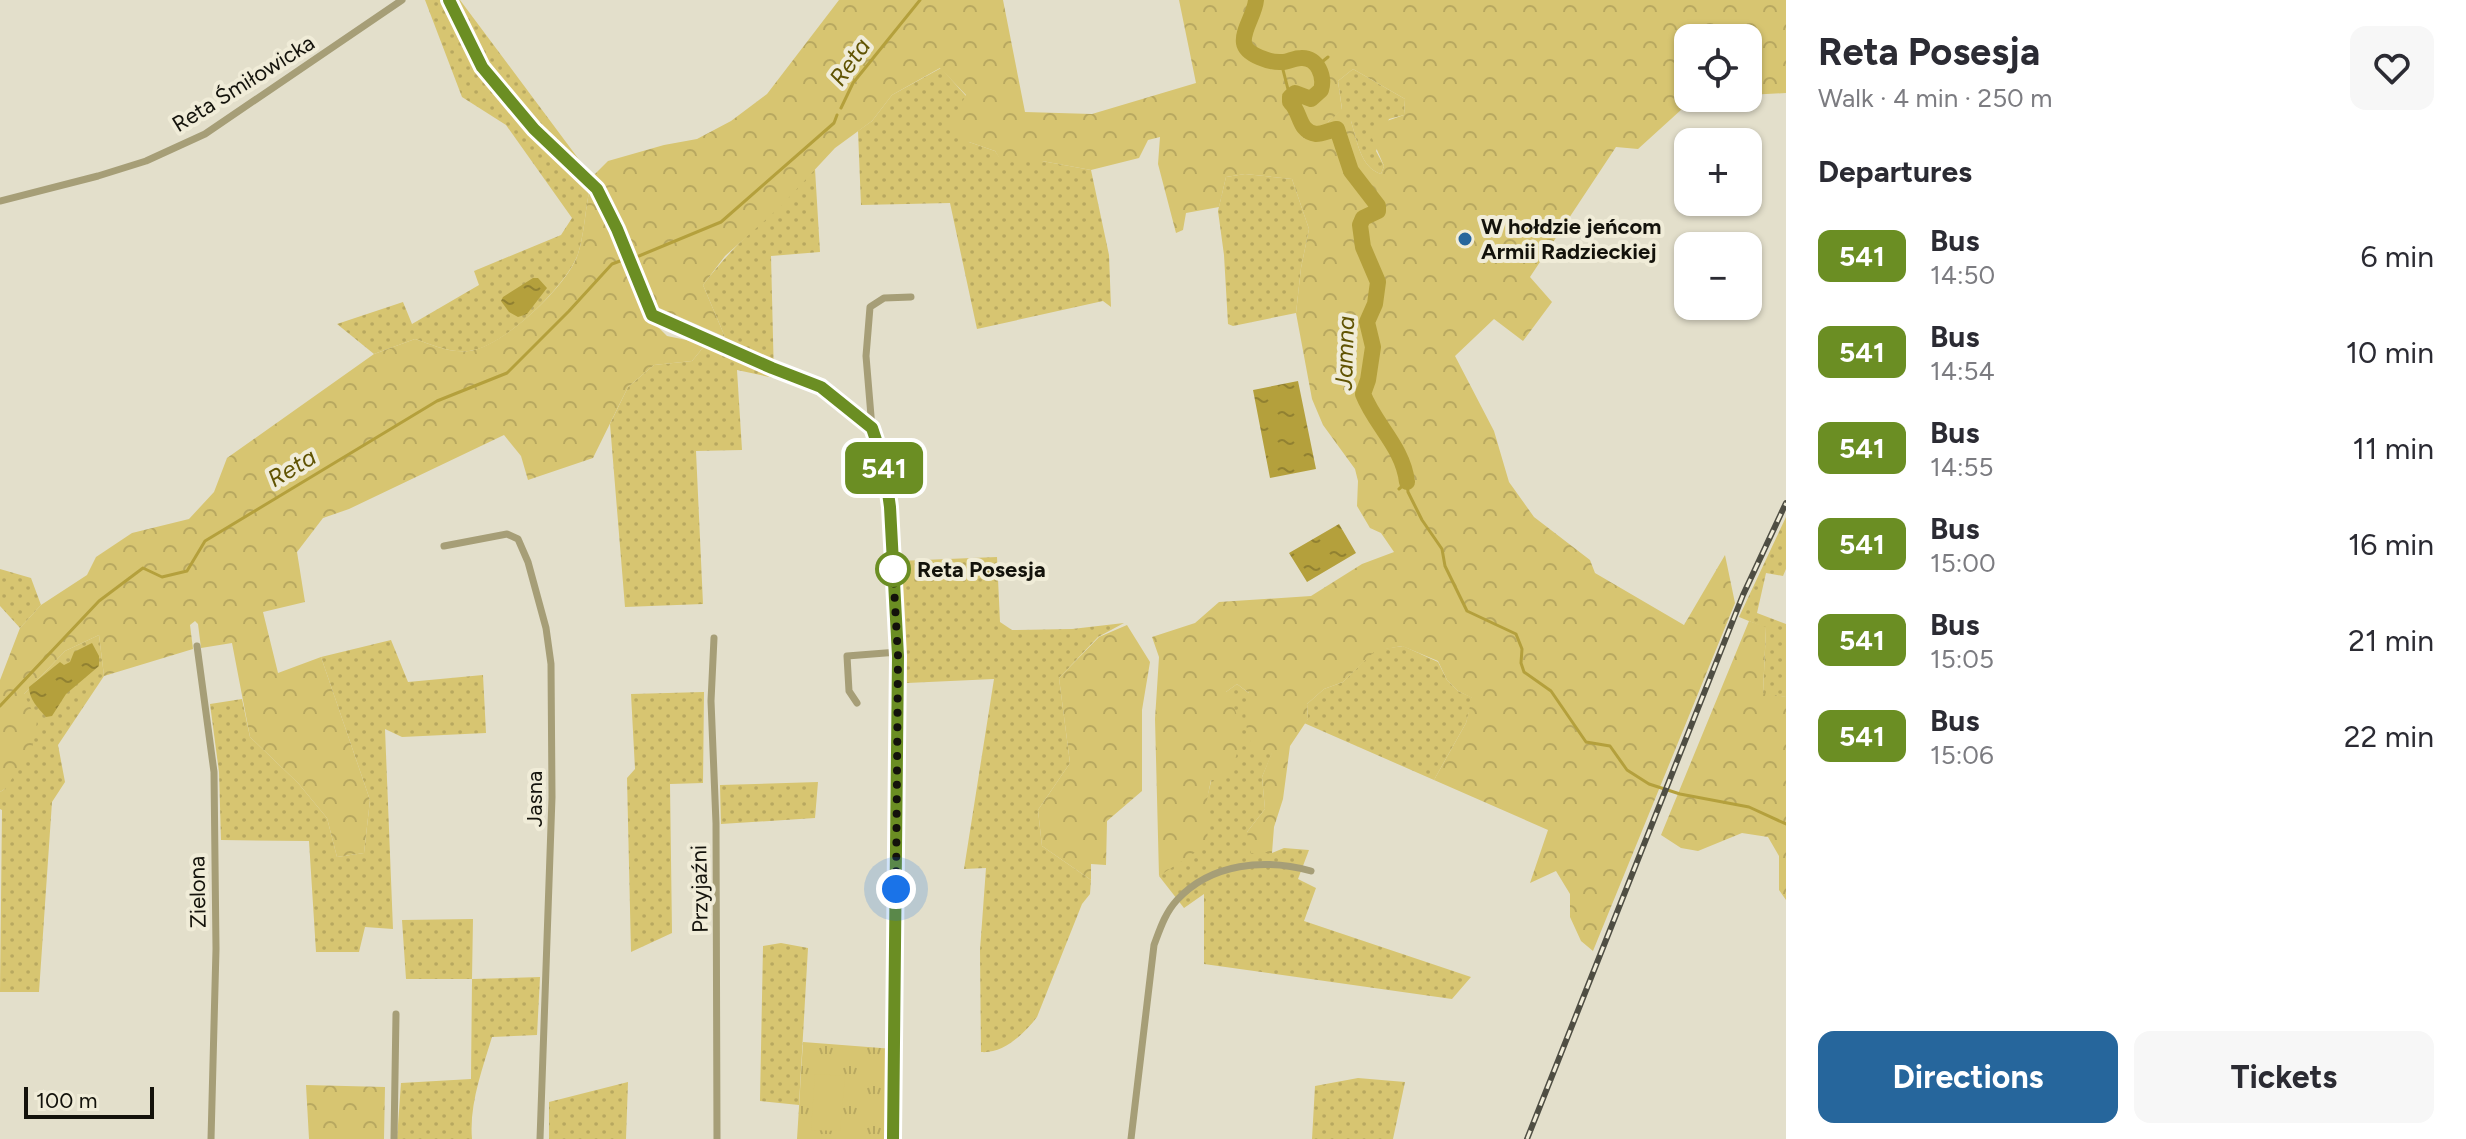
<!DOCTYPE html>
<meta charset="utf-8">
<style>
:root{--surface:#fff;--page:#f7f7f7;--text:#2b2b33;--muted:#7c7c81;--accent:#26669c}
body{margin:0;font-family:Figtree,sans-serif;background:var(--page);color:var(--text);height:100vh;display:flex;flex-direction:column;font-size:30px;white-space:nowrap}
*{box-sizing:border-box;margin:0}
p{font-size:26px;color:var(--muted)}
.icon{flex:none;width:44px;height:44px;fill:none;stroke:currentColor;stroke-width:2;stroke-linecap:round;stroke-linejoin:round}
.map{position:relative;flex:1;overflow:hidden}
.drawer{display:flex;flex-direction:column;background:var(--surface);width:680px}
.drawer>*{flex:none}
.badge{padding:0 16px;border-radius:12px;font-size:28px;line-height:52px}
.tools{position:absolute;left:1674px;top:24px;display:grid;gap:16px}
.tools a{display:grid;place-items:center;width:88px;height:88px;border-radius:16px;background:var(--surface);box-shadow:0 2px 6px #0004;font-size:40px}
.scale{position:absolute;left:24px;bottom:20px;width:130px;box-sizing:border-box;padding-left:8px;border:4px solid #13120b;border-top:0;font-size:22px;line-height:28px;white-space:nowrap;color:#13120b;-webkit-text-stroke:6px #f0ecd8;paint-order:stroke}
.you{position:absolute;width:40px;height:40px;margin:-20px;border:6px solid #fff;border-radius:50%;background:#1a73e8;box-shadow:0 0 0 12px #1a73e833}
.map>.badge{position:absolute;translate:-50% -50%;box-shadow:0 0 0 4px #fff}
h2{padding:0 32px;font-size:30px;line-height:72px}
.round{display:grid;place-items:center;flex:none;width:84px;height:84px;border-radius:16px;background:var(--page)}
.overview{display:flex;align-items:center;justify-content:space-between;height:136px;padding:0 32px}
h1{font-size:38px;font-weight:700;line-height:60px}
.action{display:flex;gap:16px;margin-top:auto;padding:16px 32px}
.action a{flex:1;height:92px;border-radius:16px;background:var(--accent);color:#fff;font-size:32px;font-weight:700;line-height:92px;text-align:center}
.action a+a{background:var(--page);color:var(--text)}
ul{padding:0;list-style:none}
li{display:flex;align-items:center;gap:24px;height:96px;padding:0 32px}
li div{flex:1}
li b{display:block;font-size:30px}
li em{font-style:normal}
li .badge{min-width:88px;font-weight:700;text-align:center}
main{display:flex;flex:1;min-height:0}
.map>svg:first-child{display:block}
.grass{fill:url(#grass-dots)}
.forest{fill:url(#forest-crowns);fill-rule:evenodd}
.park{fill:url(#park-tufts)}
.pitch{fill:#d7c571}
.water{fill:url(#water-ripples)}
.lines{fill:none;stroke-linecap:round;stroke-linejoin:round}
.stream{stroke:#b4a03c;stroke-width:3}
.river{stroke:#b4a03c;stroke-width:16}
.street{stroke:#a69e77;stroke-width:7}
.rail-casing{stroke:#4f4e43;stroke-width:6}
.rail{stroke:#f0ecd8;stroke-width:3;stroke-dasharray:9;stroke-linecap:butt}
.line-casing{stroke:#fff;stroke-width:18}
.line{stroke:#6b8e23;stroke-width:12}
.walk{stroke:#13120b;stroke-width:8;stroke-dasharray:0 14.4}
.poi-dot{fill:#26669c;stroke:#f0ecd8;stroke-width:3}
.stop-dot{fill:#fff;stroke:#6b8e23;stroke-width:4}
.labels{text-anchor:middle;stroke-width:8;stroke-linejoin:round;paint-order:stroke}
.street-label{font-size:22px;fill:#13120b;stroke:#f0ecd8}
.poi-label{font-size:22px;font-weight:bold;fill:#13120b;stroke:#f0ecd8;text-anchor:start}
.stop-label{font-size:22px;font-weight:bold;fill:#13120b;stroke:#f0ecd8;text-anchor:start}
.water-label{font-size:24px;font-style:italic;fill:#605302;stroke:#f0ecd8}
</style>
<main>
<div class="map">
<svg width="1786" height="1139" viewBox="0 0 1786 1139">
<defs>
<pattern id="grass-dots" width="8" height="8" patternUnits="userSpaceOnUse" patternTransform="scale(2)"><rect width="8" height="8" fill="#d7c571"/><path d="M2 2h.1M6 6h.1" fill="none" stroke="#b8a860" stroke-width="1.8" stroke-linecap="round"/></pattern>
<pattern id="forest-crowns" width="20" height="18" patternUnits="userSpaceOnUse" patternTransform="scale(2)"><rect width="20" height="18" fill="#d7c571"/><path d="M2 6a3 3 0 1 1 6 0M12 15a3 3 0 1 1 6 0" fill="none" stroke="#b8a860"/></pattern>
<pattern id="park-tufts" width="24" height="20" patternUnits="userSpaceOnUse" patternTransform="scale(2)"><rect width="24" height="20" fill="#d7c571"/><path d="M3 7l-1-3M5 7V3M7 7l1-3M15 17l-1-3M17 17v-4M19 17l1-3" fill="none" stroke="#b8a860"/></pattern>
<pattern id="water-ripples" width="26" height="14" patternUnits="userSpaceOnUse" patternTransform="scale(2)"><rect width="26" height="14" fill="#b4a03c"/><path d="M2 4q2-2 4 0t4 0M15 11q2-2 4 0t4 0" fill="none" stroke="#918131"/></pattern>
</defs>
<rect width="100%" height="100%" fill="#e3dfcb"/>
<path class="grass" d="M 425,0 L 460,0 L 592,177 L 593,189 L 589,192 C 585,212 584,235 578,254 C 567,285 503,348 469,351 C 449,353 433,345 415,339 L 374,354 L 337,324 L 403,302 L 412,324 L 479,285 L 474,271 L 561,235 L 572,218 L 506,125 L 462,97 Z
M 941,68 L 966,96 L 969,142 L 995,151 L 1002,161 L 1042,161 L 1091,170 L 1109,255 L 1111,307 L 1103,301 L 977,329 L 950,203 L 861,205 L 858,131 L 872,121 L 892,95 Z
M 1353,69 L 1405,99 L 1404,115 L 1389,119 L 1376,151 L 1384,166 L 1381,174 C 1360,167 1357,140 1351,121 L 1336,124 L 1327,123 L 1342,109 L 1338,81 Z
M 815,169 L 820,252 L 771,256 L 774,378 L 737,370 L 742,450 L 696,451 L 703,604 L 625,607 L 610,424 L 628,387 L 654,365 L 692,361 L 706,344 L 725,337 L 703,285 C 735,242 778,208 815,169 Z
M 1245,174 L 1292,179 L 1309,229 L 1301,268 L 1296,313 L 1233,326 L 1228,324 L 1224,255 L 1218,211 L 1226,177 Z
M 1786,517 L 1786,569 L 1783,576 L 1766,573 L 1757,613 L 1786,624 L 1786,697 L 1763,694 L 1766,628 L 1739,617 Z
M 997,557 L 1000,622 L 1012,630 L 1072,629 L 1124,623 L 1098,637 L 1059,678 L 1070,763 L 1038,810 L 1042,846 L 1091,880 L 1090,894 L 1082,904 L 1037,1017 C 1024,1034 1003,1054 981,1052 L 980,950 L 986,868 L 964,869 L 994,679 L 907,683 L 898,561 Z
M 0,569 L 31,578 L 41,605 L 20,628 L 0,606 Z
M 99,635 L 104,676 L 58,745 L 65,782 L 52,802 L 39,992 L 0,992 L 2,810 L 0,809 L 0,792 L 5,789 L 24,694 L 65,651 Z
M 391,640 L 408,682 L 483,675 L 486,733 L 402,737 L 385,729 L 393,929 L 365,927 L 359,952 L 316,952 L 309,841 L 221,840 L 219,772 L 210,704 L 242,699 L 250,737 L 298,783 L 327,818 L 337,857 L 364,853 L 370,800 L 321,657 Z
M 1403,646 L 1438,662 L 1447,680 L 1458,691 L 1473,698 L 1466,723 L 1434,780 L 1304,723 L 1308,719 L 1307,704 L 1324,689 L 1343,682 L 1375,650 Z
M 1237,684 L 1250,694 L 1273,751 L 1262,777 L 1265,809 L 1247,832 L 1272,853 L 1284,848 L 1309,850 L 1298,879 L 1316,888 L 1304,921 L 1471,977 L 1452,999 L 1204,964 L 1204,894 L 1184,908 L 1159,876 C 1213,834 1215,754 1226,692 Z
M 704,692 L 703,783 L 670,784 L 672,933 L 631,952 L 627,778 L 635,769 L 631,694 Z
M 818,782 L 815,818 L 721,824 L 720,785 Z
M 473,919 L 472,979 L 540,977 L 537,1035 L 492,1037 C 482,1070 469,1105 472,1139 L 397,1139 L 401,1083 L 471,1079 L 472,979 L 406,979 L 402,920 Z
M 781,943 L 808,948 L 799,1105 L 760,1101 L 763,946 Z
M 1358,1078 L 1405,1082 L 1393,1139 L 1312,1139 L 1315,1086 Z
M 628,1082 L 626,1139 L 549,1139 L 549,1102 Z"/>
<path class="forest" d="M 839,0 L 1003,0 L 1025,112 L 1092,114 L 1196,83 L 1179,0 L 1786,0 L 1786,93 L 1748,95 L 1748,38 L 1688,38 L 1688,98 L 1709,98 L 1693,99 L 1638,149 L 1616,147 L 1530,277 L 1552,302 L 1523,341 L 1494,319 L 1455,356 L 1494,431 L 1509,482 L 1534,517 L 1590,560 L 1595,573 L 1684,625 L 1725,555 L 1735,603 L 1593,951 L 1581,941 L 1570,917 L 1570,894 L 1556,871 L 1530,883 L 1548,830 L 1434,780 L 1466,723 L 1472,698 L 1458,691 L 1447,680 L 1438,661 L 1402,646 L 1375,651 L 1343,682 L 1324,689 L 1307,704 L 1308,719 L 1290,746 L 1283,799 L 1274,827 L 1272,853 L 1251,853 L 1247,832 L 1265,809 L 1262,777 L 1272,752 L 1258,756 C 1246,739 1242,713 1249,693 L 1237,684 L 1226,692 C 1244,719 1245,753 1223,780 L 1211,780 L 1206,805 L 1208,844 L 1159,876 L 1155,719 L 1159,657 L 1152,637 L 1195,623 L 1219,602 L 1311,596 L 1362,564 L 1394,552 L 1381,533 L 1370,528 L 1357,506 L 1358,481 L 1355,469 L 1323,425 L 1312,399 L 1296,313 L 1301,268 L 1309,229 L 1292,179 L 1245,174 L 1226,177 L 1219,207 L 1186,213 L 1183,230 L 1176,233 L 1158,164 L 1160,137 L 1148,140 L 1139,158 L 1091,170 L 1042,161 L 1001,161 L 995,151 L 969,142 L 951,123 L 966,95 L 940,68 L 892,95 L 872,121 L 835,148 L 781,206 L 725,256 L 703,285 L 725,337 L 657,307 L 604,190 L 592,177 L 608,161 L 664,145 L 697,139 L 731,121 L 767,94 ZM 1353,69 L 1405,99 L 1404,115 L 1375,125 L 1371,136 L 1384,166 L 1381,174 C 1360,167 1357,140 1351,121 L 1346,119 L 1336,124 L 1328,122 L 1342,110 L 1338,81 Z
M 593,189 L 629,267 L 647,316 L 667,336 L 706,344 L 692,361 L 654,365 L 628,387 L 593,458 L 528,480 L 521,456 L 504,435 L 349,509 L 323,518 L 297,552 L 305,602 L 263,612 L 278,673 L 321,657 L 370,800 L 364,853 L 337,857 L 327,818 L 298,783 L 250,737 L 232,643 L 201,648 L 198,624 L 195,621 L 190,625 L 193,649 L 104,676 L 99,635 L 65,651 L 24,694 L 37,721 L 32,749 L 5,789 L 0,792 L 0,680 L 20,628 L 41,605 L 87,575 L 96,557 L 132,533 L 189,519 L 214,492 L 227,458 L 374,354 L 415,339 C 433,345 449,353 469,351 C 503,347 568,285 578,254 C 584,235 585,212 589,192 Z
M 1749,621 L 1766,627 L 1763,693 L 1786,697 L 1786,900 L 1779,890 L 1779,856 L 1768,837 L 1742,833 L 1698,851 L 1681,848 L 1661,835 Z
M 1127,625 L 1150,662 L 1142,710 L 1142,791 L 1107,821 L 1106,865 L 1091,864 L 1091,880 L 1042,846 L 1038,810 L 1070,763 L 1059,678 L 1099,637 Z
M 306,1085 L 385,1087 L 384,1139 L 309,1139 Z"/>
<path class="park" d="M 803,1042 L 894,1049 L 892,1139 L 797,1139 Z"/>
<path class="pitch" d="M 815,1074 L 845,1076 L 840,1131 L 811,1130 Z"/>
<path class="water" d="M 533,278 L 538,278 L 547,288 L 527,314 L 518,317 L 509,312 L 501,301 L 503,297 Z
M 1298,381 L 1316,469 L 1270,478 L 1253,390 Z
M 1339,524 L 1356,553 L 1307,582 L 1289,553 Z
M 92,643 L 99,656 L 99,666 L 66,694 L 52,716 L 46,717 C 38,708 29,699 29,687 L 60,662 L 64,665 L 70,662 L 74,652 Z"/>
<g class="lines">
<path class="stream" d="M 1281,62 L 1290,97
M 1317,66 L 1328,57
M 841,108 L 853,83 L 920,0
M 639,256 L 721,222 L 834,123 L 837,115
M 1407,482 L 1408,492 L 1422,520 L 1442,549 L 1445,566 L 1467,611 L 1516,634 L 1522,649 L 1521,663 L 1524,672 L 1551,691 L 1586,742 L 1610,746 L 1627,770 L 1649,784 L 1680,794 L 1749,807 L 1786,824
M 1399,489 L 1407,482
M 0,706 L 99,601 L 143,568 L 162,577 L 187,571 L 205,541 L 437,401 L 507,373 L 569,311 L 612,264 L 620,261
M 886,1139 L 886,1130"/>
<path class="river" d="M 1256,0 C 1255,14 1242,30 1244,43 C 1246,55 1271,63 1282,62 C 1288,62 1294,58 1301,58 C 1318,57 1325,77 1321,90 L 1311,99 L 1295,93 L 1290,97 L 1290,102 C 1301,111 1298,132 1316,134 C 1323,134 1330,130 1337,129 L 1351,171 L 1378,206 L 1378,211 L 1363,218 L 1360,225 L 1363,247 L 1378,282 L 1375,304 L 1367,322 L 1373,347 L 1368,380 L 1363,394 C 1375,425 1403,447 1407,482"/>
<path class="street" d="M 448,0 L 482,67 L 534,129 L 597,189 L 617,229 L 652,315 L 772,368 L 821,387 L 872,428 L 884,464 L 890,507 L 898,656 L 893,1139
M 0,201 L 98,176 L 146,161 L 205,134 L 402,0
M 872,428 L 866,356 L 870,307 L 884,298 L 911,297
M 444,546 L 507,534 L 518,539 L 528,562 L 546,628 L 551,664 L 552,797 L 540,1139
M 714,638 L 711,701 L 716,823 L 717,1139
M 197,646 L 214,772 L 216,949 L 211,1139
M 857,703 L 849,691 L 847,656 L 898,652
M 394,1139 L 396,1014
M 1131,1139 L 1154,945 C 1160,929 1165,913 1177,900 C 1211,863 1265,858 1311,871"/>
<defs>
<path id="rail" d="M 1527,1139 L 1743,595 L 1786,503"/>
</defs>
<use href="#rail" class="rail-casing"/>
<use href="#rail" class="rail"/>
</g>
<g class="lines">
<defs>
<path id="line" d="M 449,0 L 482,67 L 534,129 L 597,189 L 617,229 L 652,315 L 772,368 L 821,387 L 872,428 L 884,464 L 890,507 L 898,656 L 893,1139"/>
</defs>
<use href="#line" class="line-casing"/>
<use href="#line" class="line"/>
<path class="walk" d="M 893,569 L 898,656 L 896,889"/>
</g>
<circle class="poi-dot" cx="1465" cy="239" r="8"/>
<circle class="stop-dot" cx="893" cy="569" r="16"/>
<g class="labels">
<g class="street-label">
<text transform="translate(243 83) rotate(-32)" y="8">Reta Śmiłowicka</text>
<text transform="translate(534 799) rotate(-90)" y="8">Jasna</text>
<text transform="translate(699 889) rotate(-91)" y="8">Przyjaźni</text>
<text transform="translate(197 892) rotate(-91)" y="8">Zielona</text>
</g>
<g class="poi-label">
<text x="1481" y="234">W hołdzie jeńcom<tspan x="1481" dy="25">Armii Radzieckiej</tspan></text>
</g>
<g class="stop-label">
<text x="917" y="577">Reta Posesja</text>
</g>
<g class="water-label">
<text transform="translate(850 62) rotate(-55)" y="8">Reta</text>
<text transform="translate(1345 353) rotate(-88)" y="8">Jamna</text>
<text transform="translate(292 468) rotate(-31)" y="8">Reta</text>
</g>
</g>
</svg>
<div class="tools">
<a><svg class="icon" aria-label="locate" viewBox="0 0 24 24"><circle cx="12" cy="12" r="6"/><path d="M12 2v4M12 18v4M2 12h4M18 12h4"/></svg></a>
<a>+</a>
<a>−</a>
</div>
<div class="scale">100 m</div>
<div class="you" style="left:896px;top:889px"></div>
<b class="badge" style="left:884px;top:468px;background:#6b8e23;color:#fff">541</b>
</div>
<section class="drawer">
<div class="overview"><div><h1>Reta Posesja</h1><p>Walk · 4 min · 250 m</p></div><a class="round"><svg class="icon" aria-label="heart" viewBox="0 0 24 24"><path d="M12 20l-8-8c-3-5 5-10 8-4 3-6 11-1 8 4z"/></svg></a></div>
<h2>Departures</h2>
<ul>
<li><span class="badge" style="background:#6b8e23;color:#fff">541</span><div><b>Bus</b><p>14:50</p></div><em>6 min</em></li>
<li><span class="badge" style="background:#6b8e23;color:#fff">541</span><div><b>Bus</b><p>14:54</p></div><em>10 min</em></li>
<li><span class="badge" style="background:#6b8e23;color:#fff">541</span><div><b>Bus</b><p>14:55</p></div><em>11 min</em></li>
<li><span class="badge" style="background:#6b8e23;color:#fff">541</span><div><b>Bus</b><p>15:00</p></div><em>16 min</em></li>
<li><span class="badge" style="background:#6b8e23;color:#fff">541</span><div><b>Bus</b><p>15:05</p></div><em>21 min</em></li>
<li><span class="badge" style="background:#6b8e23;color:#fff">541</span><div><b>Bus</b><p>15:06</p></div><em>22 min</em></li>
</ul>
<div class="action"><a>Directions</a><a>Tickets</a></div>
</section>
</main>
